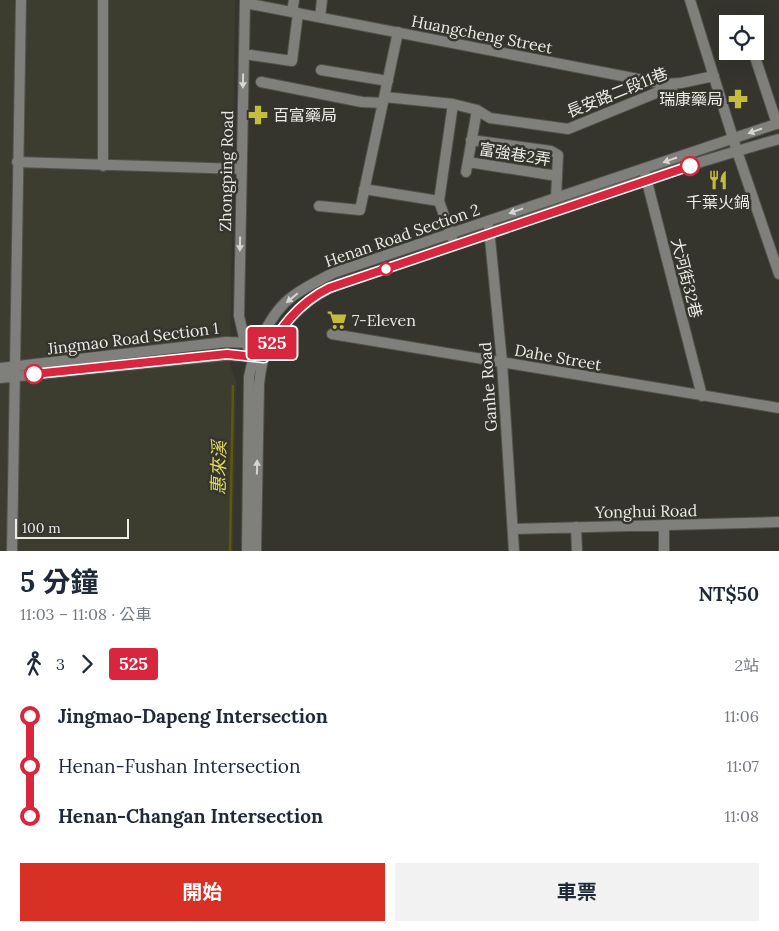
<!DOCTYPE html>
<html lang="zh-TW">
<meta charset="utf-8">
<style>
:root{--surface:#fff;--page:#f2f2f3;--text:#1f2937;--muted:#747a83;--accent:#d93025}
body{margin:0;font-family:Lora,"Noto Sans TC",serif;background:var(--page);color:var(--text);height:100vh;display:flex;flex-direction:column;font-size:19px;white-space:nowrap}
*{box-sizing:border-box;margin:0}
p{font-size:16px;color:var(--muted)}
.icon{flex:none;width:28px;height:28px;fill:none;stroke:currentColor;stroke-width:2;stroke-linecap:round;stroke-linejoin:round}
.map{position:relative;height:551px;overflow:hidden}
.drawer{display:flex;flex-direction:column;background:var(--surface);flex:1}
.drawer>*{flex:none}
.badge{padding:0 10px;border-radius:4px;font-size:18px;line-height:32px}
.fabs{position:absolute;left:719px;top:15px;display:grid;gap:10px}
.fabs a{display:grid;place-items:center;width:45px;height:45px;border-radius:0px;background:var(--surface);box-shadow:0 5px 20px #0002;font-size:25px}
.scale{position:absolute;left:15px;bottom:12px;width:114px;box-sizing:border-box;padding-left:5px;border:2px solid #ebebe6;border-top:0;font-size:14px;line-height:18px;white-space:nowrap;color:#ebebe6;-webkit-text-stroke:4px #35352e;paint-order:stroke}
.map>.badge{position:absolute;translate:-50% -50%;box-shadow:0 0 0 2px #fff}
.legs{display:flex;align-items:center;gap:8px;height:55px;padding:0 20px;font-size:16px}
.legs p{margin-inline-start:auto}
.head{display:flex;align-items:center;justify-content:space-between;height:85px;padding:0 20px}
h1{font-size:28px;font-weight:700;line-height:38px}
.cta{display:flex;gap:10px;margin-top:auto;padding:10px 20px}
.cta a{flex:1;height:58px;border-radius:0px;background:var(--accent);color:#fff;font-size:20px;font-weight:700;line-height:58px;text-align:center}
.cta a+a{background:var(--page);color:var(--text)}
ul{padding:0 20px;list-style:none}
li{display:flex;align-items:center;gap:18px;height:50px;font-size:19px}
li i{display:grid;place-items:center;width:8px;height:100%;margin:0 6px;background:currentColor}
li i::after{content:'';width:12px;height:12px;margin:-6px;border:4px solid;border-radius:50%;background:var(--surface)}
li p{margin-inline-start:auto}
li:first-child i{background:linear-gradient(#0000 50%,currentColor 0)}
li:last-child i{background:linear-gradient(currentColor 50%,#0000 0)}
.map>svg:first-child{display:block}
.built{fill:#3d3d2f}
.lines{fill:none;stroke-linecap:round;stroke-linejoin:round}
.stream{stroke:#5d580c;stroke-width:2.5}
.minor-casing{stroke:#52524b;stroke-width:12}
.minor{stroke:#7f7f7b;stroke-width:10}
.oneway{fill:#d5d5d1}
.line-1-casing{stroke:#fff;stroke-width:11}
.line-1{stroke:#d7263d;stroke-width:8}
.stop-1-dot{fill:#fff;stroke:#d7263d;stroke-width:2.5}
.labels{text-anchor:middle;stroke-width:5;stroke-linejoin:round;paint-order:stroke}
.street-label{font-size:16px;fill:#ebebe6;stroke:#35352e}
.poi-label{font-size:16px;fill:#ebebe6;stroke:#35352e;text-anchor:start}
.water-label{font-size:18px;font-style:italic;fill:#dfd75c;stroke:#35352e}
</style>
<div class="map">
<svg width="779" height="551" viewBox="0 0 779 551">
<rect width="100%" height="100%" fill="#35352e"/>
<path class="built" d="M 0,0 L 235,0 L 230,366 L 236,381 L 233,551 L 0,551 Z"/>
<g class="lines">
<path class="stream" d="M 230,551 L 233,386"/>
<defs>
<path id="minor" d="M 103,0 L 103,166
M 245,0 L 239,316 L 245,342 L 253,356
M 690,0 L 737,151 L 779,274
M 245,3 L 664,84 L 681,83 L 714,76
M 292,12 L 294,0
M 320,17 L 322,0
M 753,51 L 777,124
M 251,55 L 292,61 L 298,13
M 321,70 L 388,81
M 261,82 L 362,102 L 383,103
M 385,97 L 453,104 L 477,110 L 490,118 L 568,129 L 673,86
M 471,140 L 551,151 L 558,155 L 556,198
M 17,162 L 241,169
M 468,162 L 557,176
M 466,172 L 477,110
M 645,174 L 702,396
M 364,189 L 439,201
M 319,206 L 360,210 L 398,32
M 489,228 L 502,362 L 514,551
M 452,238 L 439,201 L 453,104
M 332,334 L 779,408
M 0,368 L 226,342 L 252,343
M 0,378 L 227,355 L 258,357
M 664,525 L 664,551
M 576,527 L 577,551
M 513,529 L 779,522
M 12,551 L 21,0
M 247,551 L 249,377 C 254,350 270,312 293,296 C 305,287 320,280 333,273 L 779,123
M 256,551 L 259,384 C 260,375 261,366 264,357 C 267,350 272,344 276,337 C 292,312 312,295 339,284 C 486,236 630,180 779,139"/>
</defs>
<use href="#minor" class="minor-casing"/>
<use href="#minor" class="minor"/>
</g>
<defs><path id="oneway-solid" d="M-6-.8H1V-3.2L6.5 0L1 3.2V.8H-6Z" transform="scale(1.25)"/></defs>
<g class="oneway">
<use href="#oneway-solid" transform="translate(243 81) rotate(91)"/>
<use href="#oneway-solid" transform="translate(755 131) rotate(161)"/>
<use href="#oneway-solid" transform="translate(670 160) rotate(161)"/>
<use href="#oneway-solid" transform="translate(516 211) rotate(161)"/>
<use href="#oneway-solid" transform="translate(240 244) rotate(91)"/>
<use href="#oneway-solid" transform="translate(292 298) rotate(140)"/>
<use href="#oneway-solid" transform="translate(257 467) rotate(-89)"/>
</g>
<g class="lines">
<defs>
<path id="line-1" d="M 34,374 L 227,354 L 264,358 C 279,329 298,303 329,288 L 690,166"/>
</defs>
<use href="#line-1" class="line-1-casing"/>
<use href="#line-1" class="line-1"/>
</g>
<defs>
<symbol id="pharmacy-bare" viewBox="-9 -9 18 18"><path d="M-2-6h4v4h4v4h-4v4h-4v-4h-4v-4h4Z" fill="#c4bc3d" stroke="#35352e" stroke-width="2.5" paint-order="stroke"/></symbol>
<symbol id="restaurant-bare" viewBox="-9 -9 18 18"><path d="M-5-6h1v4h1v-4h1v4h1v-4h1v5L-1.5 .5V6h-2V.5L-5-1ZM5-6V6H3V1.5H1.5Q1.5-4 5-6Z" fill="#c4bc3d" stroke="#35352e" stroke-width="2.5" paint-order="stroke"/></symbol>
<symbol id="supermarket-bare" viewBox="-9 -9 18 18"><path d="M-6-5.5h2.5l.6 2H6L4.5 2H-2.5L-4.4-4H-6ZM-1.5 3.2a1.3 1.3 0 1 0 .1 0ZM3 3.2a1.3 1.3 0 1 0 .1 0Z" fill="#c4bc3d" stroke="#35352e" stroke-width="2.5" paint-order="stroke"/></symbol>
</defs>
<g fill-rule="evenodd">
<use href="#pharmacy-bare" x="724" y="85" width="28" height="28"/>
<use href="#pharmacy-bare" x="244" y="101" width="28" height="28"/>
<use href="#restaurant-bare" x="704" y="166" width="28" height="28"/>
<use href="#supermarket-bare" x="323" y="306" width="28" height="28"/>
</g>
<g class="stop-1-dot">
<circle cx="690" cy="166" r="9"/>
<circle cx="386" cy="269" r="6"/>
<circle cx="34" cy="374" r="9"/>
</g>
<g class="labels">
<g class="street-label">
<text transform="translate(482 34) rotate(11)" y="6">Huangcheng Street</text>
<text transform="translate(617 92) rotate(-22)" y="6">長安路二段11巷</text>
<text transform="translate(515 154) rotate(9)" y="6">富強巷2弄</text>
<text transform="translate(226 171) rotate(-89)" y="6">Zhongping Road</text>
<text transform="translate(402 235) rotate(-19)" y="6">Henan Road Section 2</text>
<text transform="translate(687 278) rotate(76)" y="6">大河街32巷</text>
<text transform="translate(133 338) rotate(-7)" y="6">Jingmao Road Section 1</text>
<text transform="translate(558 357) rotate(10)" y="6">Dahe Street</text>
<text transform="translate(488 387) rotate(-94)" y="6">Ganhe Road</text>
<text transform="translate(646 511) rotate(-1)" y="6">Yonghui Road</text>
</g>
<g class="poi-label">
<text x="723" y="105" text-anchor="end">瑞康藥局</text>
<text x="273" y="121">百富藥局</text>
<text x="718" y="208" text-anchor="middle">千葉火鍋</text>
<text x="352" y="326">7-Eleven</text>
</g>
<g class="water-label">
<text transform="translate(219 468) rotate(-89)" y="6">惠來溪</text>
</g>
</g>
</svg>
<div class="fabs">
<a><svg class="icon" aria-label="locate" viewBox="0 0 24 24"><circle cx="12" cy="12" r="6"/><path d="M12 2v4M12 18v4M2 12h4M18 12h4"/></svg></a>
</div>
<div class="scale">100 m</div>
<b class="badge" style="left:272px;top:343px;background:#d7263d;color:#fff">525</b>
</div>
<section class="drawer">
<div class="head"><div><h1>5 分鐘</h1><p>11:03 – 11:08 · 公車</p></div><b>NT$50</b></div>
<div class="legs"><svg class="icon" aria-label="walk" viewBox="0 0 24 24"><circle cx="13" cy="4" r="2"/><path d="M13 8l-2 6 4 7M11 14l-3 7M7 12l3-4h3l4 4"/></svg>3<svg class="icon" aria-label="forward" viewBox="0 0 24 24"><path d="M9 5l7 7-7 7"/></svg><b class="badge" style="background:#d7263d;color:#fff">525</b><p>2站</p></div>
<ul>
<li><i style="color:#d7263d"></i><b>Jingmao-Dapeng Intersection</b><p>11:06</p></li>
<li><i style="color:#d7263d"></i><span>Henan-Fushan Intersection</span><p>11:07</p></li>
<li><i style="color:#d7263d"></i><b>Henan-Changan Intersection</b><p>11:08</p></li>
</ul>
<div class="cta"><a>開始</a><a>車票</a></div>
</section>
